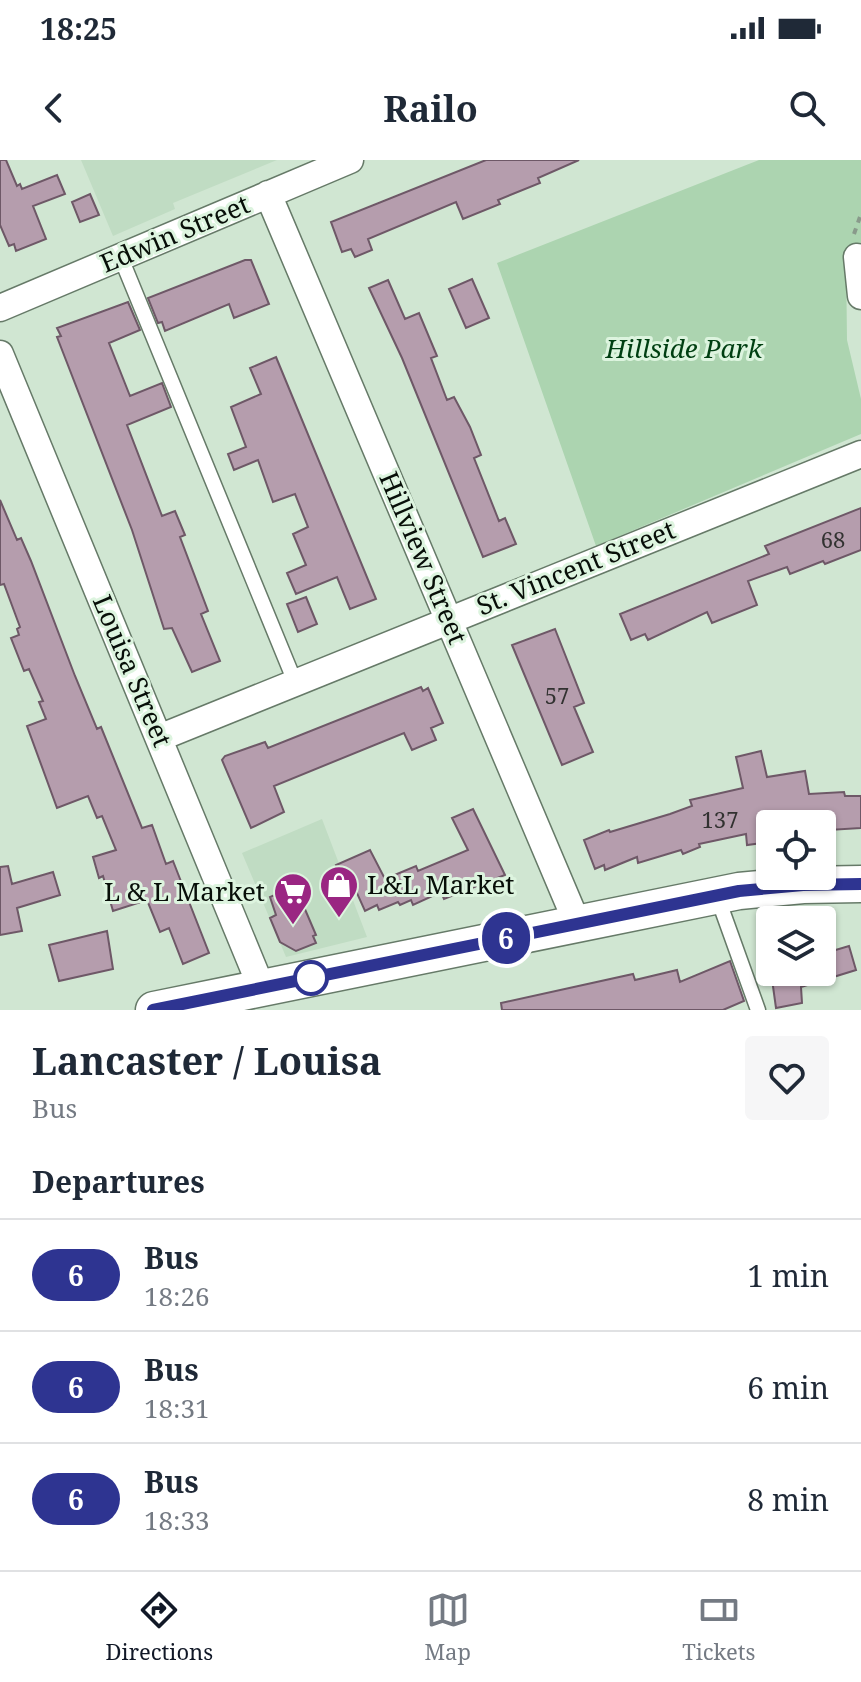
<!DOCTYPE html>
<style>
:root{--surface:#fff;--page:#f6f6f7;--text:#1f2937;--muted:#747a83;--line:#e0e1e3;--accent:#111827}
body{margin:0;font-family:"Noto Serif",serif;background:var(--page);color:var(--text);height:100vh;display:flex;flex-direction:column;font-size:30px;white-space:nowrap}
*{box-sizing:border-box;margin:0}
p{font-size:26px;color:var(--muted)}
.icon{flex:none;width:44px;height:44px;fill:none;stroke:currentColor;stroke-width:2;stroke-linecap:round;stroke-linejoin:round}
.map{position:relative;height:850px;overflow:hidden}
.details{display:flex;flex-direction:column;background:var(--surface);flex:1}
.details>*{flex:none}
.badge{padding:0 16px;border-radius:26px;font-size:28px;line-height:52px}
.buttons{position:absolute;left:756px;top:650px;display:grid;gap:16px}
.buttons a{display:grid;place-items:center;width:80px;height:80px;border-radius:8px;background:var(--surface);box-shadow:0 2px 6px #0004;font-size:40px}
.map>.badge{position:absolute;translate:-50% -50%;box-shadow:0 0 0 4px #fff}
h2{padding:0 32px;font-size:30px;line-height:72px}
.round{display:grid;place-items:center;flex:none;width:84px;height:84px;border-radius:8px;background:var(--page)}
.summary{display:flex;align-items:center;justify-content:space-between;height:136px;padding:0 32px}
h1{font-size:38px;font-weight:700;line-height:60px}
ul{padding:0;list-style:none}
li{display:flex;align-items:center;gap:24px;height:112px;padding:0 32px;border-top:2px solid var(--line)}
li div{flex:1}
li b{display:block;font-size:30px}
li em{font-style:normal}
li .badge{min-width:88px;font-weight:700;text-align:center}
.status{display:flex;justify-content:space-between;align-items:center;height:56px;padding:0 40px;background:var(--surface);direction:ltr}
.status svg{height:22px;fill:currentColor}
header{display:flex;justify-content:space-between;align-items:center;height:104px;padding:0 32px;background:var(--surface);font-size:36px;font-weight:700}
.tab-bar{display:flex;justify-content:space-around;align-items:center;height:112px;border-top:2px solid var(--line);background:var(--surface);font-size:22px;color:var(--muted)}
.tab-bar a{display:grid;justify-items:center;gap:4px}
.tab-bar .current{color:var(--accent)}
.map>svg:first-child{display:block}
.built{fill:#c0dcc3}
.green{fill:#acd4b0}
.building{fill:#b59dad;stroke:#6e5867;stroke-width:2}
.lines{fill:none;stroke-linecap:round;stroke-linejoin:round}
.lane-casing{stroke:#667a68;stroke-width:17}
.street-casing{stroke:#667a68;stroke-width:29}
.secondary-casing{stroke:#667a68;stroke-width:39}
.path{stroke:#899a8b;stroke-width:4;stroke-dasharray:6 6;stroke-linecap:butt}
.lane{stroke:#fff;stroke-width:14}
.street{stroke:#fff;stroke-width:26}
.secondary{stroke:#fff;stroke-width:36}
.line-casing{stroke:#fff;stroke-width:18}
.line{stroke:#2e3491;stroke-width:12}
.stop-dot{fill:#fff;stroke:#2e3491;stroke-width:4}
.labels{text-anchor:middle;stroke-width:6;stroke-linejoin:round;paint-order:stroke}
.number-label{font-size:22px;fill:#323231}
.street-label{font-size:26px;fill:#070e08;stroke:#ddf4df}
.park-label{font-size:26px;font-style:italic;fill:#003f12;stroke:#ddf4df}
.poi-label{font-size:26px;fill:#070e08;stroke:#ddf4df;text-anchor:start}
</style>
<div class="status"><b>18:25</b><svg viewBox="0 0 49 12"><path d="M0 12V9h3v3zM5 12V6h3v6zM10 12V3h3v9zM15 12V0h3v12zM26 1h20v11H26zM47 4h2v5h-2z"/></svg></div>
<header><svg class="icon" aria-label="back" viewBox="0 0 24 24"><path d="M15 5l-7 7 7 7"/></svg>Railo<svg class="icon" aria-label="search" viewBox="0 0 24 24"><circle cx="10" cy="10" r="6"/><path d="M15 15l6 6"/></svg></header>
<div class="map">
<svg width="861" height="850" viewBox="0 0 861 850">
<rect width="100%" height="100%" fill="#d0e6d2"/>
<path class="built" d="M 81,0 L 277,0 L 173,43 L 175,49 L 113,76 Z
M 322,659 L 367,777 L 286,797 L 242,693 Z"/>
<path class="green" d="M 759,0 L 861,0 L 861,89 L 846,96 L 847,180 L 861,239 L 861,274 L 596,386 L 497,103 Z"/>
<path class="building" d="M 0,0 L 6,0 L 17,26 L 20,24 L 22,29 L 57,15 L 65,34 L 33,46 L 46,79 L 16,91 L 14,84 L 9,86 L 0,65 Z
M 486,0 L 579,0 L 538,18 L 540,23 L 498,40 L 500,44 L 463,59 L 456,42 L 368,79 L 372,90 L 355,97 L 351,89 L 342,92 L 331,62 Z
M 90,34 L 99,55 L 80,62 L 72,42 Z
M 245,100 L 251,100 L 269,144 L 234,158 L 229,144 L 165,171 L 162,162 L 158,163 L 148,138 Z
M 472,119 L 489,158 L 466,168 L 449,129 Z
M 388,120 L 405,159 L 419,153 L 437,196 L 431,198 L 447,240 L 454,237 L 470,267 L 481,295 L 474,298 L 499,361 L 505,358 L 516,384 L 483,397 L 402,198 L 369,128 Z
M 128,142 L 140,170 L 109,183 L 130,236 L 162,223 L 171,247 L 127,265 L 162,356 L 175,351 L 185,375 L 180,377 L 208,451 L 201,454 L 220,501 L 192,512 L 172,468 L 164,469 L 132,370 L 57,177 L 61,176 L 57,168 Z
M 276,197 L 376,439 L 350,449 L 337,417 L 296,434 L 287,413 L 306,405 L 293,374 L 308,367 L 295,334 L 273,342 L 258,300 L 234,310 L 228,294 L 246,287 L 231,247 L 261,234 L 250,208 Z
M 0,340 L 17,380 L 21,378 L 31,401 L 75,516 L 97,569 L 101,567 L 142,668 L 152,665 L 166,704 L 173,701 L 209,793 L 183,804 L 169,768 L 160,772 L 147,740 L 113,751 L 103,716 L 99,718 L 93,697 L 116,690 L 102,656 L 97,658 L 88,636 L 57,648 L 27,566 L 46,559 L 39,542 L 43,541 L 29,509 L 24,511 L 11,478 L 19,475 L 17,469 L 20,467 L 4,424 L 0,425 Z
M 861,348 L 861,390 L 825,404 L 823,401 L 790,414 L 787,407 L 748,421 L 757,445 L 712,463 L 707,452 L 648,480 L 645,474 L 631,480 L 620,454 L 769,394 L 765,386 Z
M 306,437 L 317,464 L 298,472 L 287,444 Z
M 555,469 L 584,543 L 574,547 L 593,592 L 562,605 L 512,485 Z
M 421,527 L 423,531 L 428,528 L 443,563 L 431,568 L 436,580 L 412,590 L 404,573 L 274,626 L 284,652 L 251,668 L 222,600 L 225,596 L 265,582 L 268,588 Z
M 761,591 L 767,617 L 805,611 L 809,634 L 844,632 L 845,636 L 861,636 L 861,668 L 829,670 L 829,664 L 820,664 L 820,660 L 770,664 L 770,682 L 747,685 L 746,674 L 699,684 L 700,687 L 683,694 L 681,690 L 638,703 L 637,697 L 605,710 L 604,705 L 595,709 L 584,680 L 609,670 L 610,672 L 670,654 L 692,646 L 690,640 L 743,628 L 736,597 Z
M 473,649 L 505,715 L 444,739 L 441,732 L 413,745 L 411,740 L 400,745 L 398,742 L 379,750 L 377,745 L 365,751 L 352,722 L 345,725 L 336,705 L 370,690 L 385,719 L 416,706 L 418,711 L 468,690 L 452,658 Z
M 8,706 L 12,724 L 53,712 L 60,735 L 17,748 L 22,771 L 0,775 L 0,707 Z
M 295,726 L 316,775 L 313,776 L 316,783 L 296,791 L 280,782 L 270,758 L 276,755 L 270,737 Z
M 107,771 L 113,809 L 59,821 L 49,785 Z
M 849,786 L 856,810 L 801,827 L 802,843 L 776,848 L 771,812 L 822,812 L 822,794 Z
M 730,801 L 744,841 L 723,850 L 502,850 L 501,843 L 633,814 L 635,820 L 677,810 L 680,822 Z"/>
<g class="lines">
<defs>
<path id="lane" d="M 121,98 L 295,522
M 717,736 L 758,850"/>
<path id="street" d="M 268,34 L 577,763
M 857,97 L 861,136
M 0,148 L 350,0
M 0,194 L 262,829
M 159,578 L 861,294"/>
<path id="secondary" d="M 154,850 L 739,731 L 803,725 L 861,724"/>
</defs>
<use href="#lane" class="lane-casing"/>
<use href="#street" class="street-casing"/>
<use href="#secondary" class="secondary-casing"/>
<path class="path" d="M 854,74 L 861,54"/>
<use href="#lane" class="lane"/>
<use href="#street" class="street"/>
<use href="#secondary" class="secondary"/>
</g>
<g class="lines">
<defs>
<path id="line" d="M 153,850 L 739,731 L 803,725 L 861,724"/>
</defs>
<use href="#line" class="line-casing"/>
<use href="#line" class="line"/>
</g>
<defs>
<symbol id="shop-pin" viewBox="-11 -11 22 30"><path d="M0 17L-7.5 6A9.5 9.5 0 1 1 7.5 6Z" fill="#9a2682" stroke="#ddf4df"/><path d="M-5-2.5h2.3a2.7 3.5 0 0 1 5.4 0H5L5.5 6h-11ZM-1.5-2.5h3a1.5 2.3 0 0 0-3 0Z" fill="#fff"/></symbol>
<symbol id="supermarket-pin" viewBox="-11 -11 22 30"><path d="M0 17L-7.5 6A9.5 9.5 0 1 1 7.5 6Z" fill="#9a2682" stroke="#ddf4df"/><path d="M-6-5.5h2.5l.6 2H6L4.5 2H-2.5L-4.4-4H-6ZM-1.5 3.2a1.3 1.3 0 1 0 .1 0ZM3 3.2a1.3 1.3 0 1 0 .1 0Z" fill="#fff"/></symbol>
</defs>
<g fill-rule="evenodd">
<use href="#shop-pin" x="317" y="703" width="44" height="60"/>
<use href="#supermarket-pin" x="271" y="710" width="44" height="60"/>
</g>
<circle class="stop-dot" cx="311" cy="818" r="16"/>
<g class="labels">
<g class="number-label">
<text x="833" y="388">68</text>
<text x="557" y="544">57</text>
<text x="720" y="668">137</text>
</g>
<g class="street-label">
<text transform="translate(175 74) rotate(-23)" y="9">Edwin Street</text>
<text transform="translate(423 398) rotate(67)" y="9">Hillview Street</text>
<text transform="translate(576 408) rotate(-22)" y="9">St. Vincent Street</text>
<text transform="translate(132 511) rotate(67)" y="9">Louisa Street</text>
</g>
<g class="park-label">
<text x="684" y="198">Hillside Park</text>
</g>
<g class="poi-label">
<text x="367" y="734">L&amp;L Market</text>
<text x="265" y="741" text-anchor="end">L &amp; L Market</text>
</g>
</g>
</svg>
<div class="buttons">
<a><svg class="icon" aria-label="locate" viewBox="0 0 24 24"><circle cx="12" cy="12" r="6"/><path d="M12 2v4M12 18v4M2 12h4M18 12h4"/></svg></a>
<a><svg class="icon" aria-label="layers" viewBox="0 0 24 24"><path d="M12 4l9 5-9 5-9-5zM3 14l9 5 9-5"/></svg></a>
</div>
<b class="badge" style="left:506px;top:778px;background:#2e3491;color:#fff">6</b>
</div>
<section class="details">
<div class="summary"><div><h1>Lancaster / Louisa</h1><p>Bus</p></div><a class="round"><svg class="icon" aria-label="heart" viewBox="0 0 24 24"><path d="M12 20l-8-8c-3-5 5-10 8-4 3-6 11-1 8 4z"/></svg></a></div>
<h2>Departures</h2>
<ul>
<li><span class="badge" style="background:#2e3491;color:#fff">6</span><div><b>Bus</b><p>18:26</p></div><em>1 min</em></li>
<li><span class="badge" style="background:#2e3491;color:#fff">6</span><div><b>Bus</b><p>18:31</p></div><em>6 min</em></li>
<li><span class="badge" style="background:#2e3491;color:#fff">6</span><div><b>Bus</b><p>18:33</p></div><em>8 min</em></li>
</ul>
</section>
<nav class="tab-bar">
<a class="current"><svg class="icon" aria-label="directions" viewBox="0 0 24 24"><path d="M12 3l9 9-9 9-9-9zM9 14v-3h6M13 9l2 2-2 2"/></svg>Directions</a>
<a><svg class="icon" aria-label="map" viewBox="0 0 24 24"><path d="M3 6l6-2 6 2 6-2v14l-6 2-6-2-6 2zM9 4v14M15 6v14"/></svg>Map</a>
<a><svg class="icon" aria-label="tickets" viewBox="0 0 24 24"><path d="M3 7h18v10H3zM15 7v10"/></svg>Tickets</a>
</nav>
